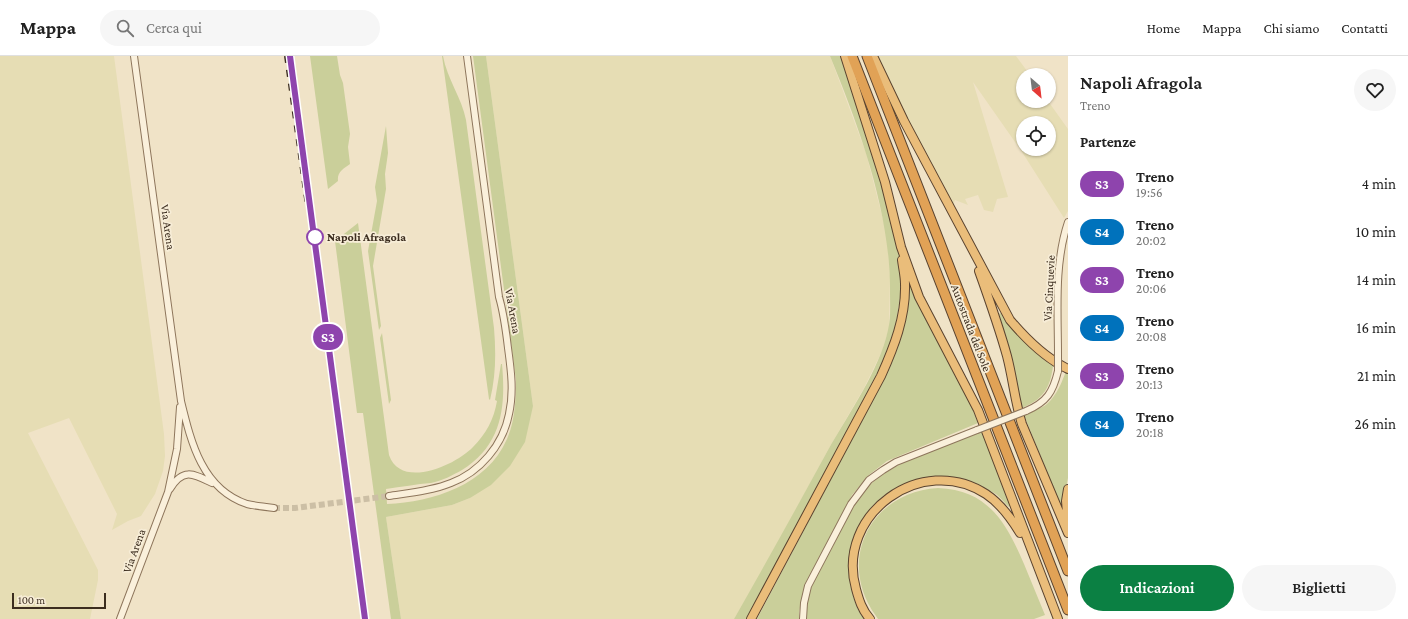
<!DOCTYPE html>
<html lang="it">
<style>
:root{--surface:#fff;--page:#f6f6f6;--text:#222;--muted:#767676;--line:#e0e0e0;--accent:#0b8043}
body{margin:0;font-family:"Crimson Pro",serif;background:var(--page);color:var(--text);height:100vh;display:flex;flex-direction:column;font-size:15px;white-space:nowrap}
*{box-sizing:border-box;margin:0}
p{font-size:13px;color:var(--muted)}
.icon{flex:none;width:22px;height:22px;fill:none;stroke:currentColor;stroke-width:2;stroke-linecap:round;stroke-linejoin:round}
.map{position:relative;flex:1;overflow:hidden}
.side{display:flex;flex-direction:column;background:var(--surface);width:340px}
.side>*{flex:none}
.badge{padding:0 8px;border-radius:13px;font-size:14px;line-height:26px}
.needle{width:26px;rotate:152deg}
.tools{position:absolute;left:1016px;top:12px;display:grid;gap:8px}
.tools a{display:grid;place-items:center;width:40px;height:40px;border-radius:50%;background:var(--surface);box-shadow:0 1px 3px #0004;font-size:20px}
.scale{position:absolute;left:12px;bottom:10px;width:94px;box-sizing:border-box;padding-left:4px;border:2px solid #3c2d1f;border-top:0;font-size:11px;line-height:14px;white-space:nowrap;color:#3c2d1f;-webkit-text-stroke:3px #f7edd7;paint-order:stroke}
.map>.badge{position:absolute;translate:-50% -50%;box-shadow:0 0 0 2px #fff}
h2{padding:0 12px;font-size:15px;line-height:36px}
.round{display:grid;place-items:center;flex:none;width:42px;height:42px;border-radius:21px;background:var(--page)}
.head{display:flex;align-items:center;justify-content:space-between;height:68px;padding:0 12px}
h1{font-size:19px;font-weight:600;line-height:30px}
.cta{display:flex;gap:8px;margin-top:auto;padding:8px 12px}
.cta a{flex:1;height:46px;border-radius:24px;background:var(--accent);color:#fff;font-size:16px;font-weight:600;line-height:46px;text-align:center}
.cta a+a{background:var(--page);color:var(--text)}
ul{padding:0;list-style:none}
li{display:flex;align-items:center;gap:12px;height:48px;padding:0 12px}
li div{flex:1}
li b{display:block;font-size:15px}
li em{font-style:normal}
li .badge{min-width:44px;font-weight:700;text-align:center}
header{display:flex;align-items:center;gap:24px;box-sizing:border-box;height:56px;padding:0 20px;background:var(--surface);border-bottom:1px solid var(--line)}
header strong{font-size:19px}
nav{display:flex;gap:22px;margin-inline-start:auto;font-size:14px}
.search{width:280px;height:36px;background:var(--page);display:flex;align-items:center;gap:10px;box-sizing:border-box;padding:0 14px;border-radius:22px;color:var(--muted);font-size:15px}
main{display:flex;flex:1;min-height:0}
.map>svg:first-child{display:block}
.farmland{fill:#e6ddb4;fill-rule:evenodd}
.green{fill:#cacf9a}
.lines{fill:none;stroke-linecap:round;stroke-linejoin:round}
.tertiary-tunnel{stroke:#ccbfa5;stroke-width:6;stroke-dasharray:6 3;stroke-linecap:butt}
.tertiary-casing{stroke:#8d755b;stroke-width:8}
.trunk-casing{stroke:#5a432f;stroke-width:10}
.motorway-casing{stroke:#5a432f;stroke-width:11}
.tertiary{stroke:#faf0db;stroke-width:6}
.trunk{stroke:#eabd7a;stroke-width:8}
.motorway{stroke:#e1a256;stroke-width:9}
.rail{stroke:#3c2d1f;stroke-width:2;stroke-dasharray:7 7;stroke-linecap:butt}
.tertiary-bridge-casing{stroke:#8d755b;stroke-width:8;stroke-linecap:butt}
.tertiary-bridge{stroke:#faf0db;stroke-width:6}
.line-casing{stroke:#fff;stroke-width:9}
.line{stroke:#8e44ad;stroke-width:6}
.stop-dot{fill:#fff;stroke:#8e44ad;stroke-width:2}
.labels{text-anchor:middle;stroke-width:3.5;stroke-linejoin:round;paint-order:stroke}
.street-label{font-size:12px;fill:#3c2d1f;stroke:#f7edd7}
.stop-label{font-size:12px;font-weight:bold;fill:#3c2d1f;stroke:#f7edd7;text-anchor:start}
</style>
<header>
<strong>Mappa</strong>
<div class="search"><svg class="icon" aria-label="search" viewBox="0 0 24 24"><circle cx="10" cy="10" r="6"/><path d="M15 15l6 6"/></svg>Cerca qui</div>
<nav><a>Home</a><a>Mappa</a><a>Chi siamo</a><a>Contatti</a></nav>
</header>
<main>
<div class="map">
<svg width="1068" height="563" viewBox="0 0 1068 563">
<rect width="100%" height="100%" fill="#f0e3c7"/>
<path class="farmland" d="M 0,0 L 114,0 L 164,378 L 165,400 L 163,415 L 155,438 L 141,460 L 128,465 L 112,474 L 117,458 L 69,362 L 28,377 L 98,514 L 98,524 L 90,563 L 0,563 Z
M 486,0 L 830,0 L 866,97 L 887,179 L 890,221 L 889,272 L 882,295 L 864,332 L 828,394 L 767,507 L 734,563 L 401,563 L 386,461 L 452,449 L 470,442 L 533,350 Z
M 877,0 L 1016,0 L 1030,19 L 1023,19 L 1023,45 L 1048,45 L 1068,73 L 1068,155 L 1064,162 L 1022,96 L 973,26 L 1008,141 L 997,143 L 993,156 L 984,154 L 978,139 L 965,143 L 968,149 L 955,144 L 953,150 L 914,77 ZM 1023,67 L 1049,67 L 1049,93 L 1023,93 Z"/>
<path class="green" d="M 310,0 L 337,0 L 340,19 L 343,27 L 350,78 L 348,91 L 350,108 C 343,113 337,116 338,125 L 328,133 Z
M 442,0 L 443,0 C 447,23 462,42 466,64 L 494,272 C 496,296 496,320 490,344 L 489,343 Z
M 473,0 L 486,0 L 533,350 L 525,386 L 510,410 L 491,429 L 470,442 L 452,449 L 386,461 L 401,563 L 391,563 L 363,357 L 357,357 L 335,185 L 358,167 L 389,399 C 401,434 456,409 473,391 C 486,378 494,363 497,345 L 495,344 L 501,308 L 502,308 C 506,351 502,389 462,414 C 453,419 442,425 431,427 C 417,428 401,431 386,433 L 387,448 C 433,446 487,429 507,383 C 515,365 516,343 516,324 Z
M 830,0 L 842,0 L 901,191 L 901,235 L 895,274 L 889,294 L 852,366 L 748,563 L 734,563 C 766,507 797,451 828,394 C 849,357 879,315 888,274 C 891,262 890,249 890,237 C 891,158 860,73 830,0 Z
M 386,70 L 388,97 L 385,118 L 386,133 L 373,210 L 381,270 L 379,274 L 368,195 L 377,145 L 375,131 Z
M 909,222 L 971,349 L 978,367 L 887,405 L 870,418 L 852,439 L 806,527 L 799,556 L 799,563 L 757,563 L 889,313 L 898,291 L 906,256 Z
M 1001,257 C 1017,278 1031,295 1053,310 C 1050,333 1043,343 1022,352 L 1008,292 L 998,258 Z
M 382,277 L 391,344 L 389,348 L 380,282 Z
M 1066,315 L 1068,316 L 1068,422 L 1063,447 L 1061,449 L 1060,448 L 1024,359 C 1031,355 1041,353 1047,348 C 1057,339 1062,326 1066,315 Z
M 982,376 L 1010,450 L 1009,451 C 1004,447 1000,440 994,437 C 941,405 869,424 853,487 C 850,501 848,512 850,526 C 852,538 856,553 864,563 L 806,563 C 807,552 808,540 812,530 C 816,517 825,504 832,492 C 841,474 850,452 863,436 C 888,406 946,389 982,376 Z
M 938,432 C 988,434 1006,466 1024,508 C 1031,525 1038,542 1045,559 L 1034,563 L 878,563 L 876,560 C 836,505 870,436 938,432 Z"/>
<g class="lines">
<path class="tertiary-tunnel" d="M 274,452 L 295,452 L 389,440"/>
<defs>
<path id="tertiary" d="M 134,0 L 181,345 C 191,386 202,433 247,448 C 256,450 265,451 274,452
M 1058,299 C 1058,255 1054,208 1068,166
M 1026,355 C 1047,346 1053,336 1058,315
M 170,433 C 183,411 194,418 212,427
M 389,440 C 409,437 431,435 451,427 C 480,416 503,389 509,358 C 514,336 511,314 508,292 C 506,275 504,258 499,241 L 467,0
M 120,563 L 168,436 L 177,393 L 180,351
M 803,563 L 804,547 L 808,530 L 851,448 L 869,424 L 883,414 L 896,406 L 977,374"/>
<path id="trunk" d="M 845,0 L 885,126 L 901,191 L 919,241 L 978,354 L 1058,563
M 873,0 L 904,65 L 1010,264 C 1026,283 1045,302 1068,313
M 979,215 C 989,243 999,271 1007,300 C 1013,323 1015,346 1022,368 L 1068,477
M 1068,469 L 1066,445 L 1068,433
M 751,563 L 881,320 C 894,291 906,261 905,228 C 905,220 903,212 902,204
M 870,563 C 862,554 859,544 856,533 C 835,458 922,396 986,438 C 1001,448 1011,462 1020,477"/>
<path id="motorway" d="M 852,0 L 1068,554
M 867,0 L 1068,515"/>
</defs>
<use href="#tertiary" class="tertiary-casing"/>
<use href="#trunk" class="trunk-casing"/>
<use href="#motorway" class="motorway-casing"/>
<use href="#tertiary" class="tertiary"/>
<use href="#trunk" class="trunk"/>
<use href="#motorway" class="motorway"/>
<path class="rail" d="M 285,0 L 306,150
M 317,199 L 365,563"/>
<defs>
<path id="tertiary-bridge" d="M 1058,299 L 1058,315
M 977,374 L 1026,355"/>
</defs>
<use href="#tertiary-bridge" class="tertiary-bridge-casing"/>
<use href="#tertiary-bridge" class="tertiary-bridge"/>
</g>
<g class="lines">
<defs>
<path id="line" d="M 290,0 L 365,563"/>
</defs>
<use href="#line" class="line-casing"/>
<use href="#line" class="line"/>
</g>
<circle class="stop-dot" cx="315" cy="181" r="8"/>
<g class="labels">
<g class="street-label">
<text transform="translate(168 171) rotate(82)" y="4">Via Arena</text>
<text transform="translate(1049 232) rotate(-87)" y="4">Via Cinquevie</text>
<text transform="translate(513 255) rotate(80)" y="4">Via Arena</text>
<text transform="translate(971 272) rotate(69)" y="4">Autostrada del Sole</text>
<text transform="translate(134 495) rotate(-70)" y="4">Via Arena</text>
</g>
<g class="stop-label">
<text x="327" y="185">Napoli Afragola</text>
</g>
</g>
</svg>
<div class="tools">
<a><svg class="needle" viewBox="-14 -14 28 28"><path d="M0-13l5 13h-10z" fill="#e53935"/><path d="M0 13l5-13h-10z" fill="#767676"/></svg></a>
<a><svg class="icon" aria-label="locate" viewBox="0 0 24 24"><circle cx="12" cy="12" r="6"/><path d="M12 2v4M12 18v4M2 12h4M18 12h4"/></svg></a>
</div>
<div class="scale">100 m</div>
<b class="badge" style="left:328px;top:281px;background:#8e44ad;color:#fff">S3</b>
</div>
<section class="side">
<div class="head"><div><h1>Napoli Afragola</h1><p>Treno</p></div><a class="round"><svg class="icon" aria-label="heart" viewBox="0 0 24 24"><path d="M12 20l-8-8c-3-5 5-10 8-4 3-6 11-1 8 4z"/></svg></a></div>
<h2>Partenze</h2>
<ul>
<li><span class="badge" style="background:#8e44ad;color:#fff">S3</span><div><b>Treno</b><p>19:56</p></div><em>4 min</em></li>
<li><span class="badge" style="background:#0072bc;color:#fff">S4</span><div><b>Treno</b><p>20:02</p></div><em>10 min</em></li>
<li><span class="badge" style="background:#8e44ad;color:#fff">S3</span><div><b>Treno</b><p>20:06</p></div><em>14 min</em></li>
<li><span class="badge" style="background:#0072bc;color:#fff">S4</span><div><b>Treno</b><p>20:08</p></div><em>16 min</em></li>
<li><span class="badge" style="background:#8e44ad;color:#fff">S3</span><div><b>Treno</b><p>20:13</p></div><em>21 min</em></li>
<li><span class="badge" style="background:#0072bc;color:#fff">S4</span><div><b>Treno</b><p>20:18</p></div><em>26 min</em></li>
</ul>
<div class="cta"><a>Indicazioni</a><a>Biglietti</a></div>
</section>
</main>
